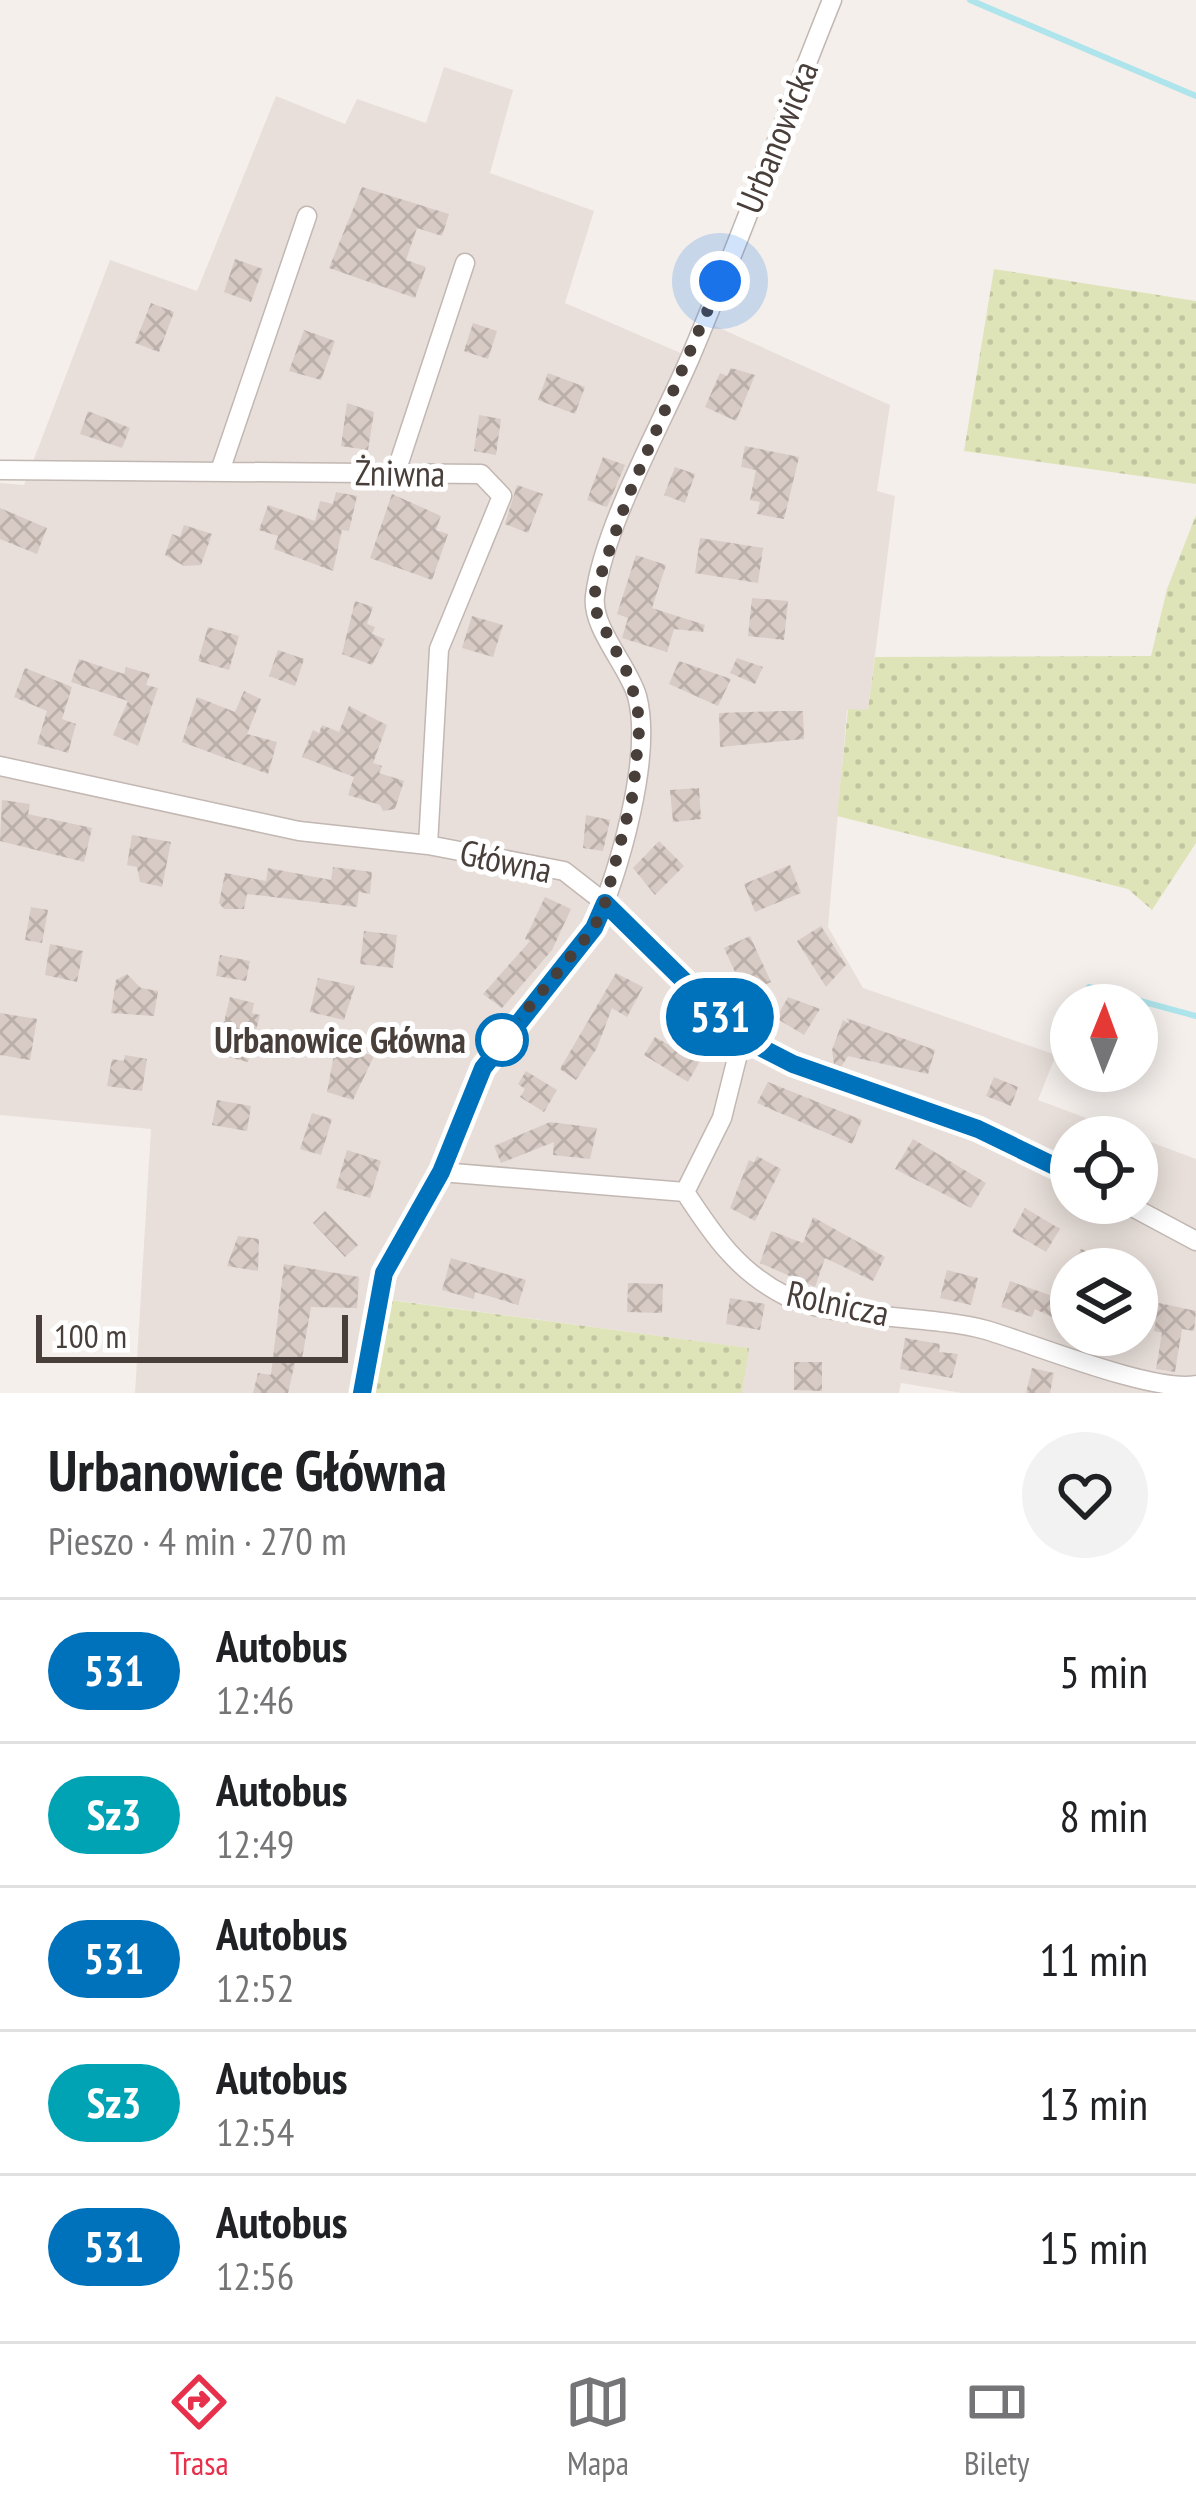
<!DOCTYPE html>
<html lang="pl">
<meta charset="utf-8">
<style>
:root{--surface:#fff;--page:#f2f2f2;--text:#202124;--muted:#757577;--line:#e0e0e0;--accent:#e7304c}
body{margin:0;font-family:"PT Sans Narrow",sans-serif;background:var(--page);color:var(--text);height:100vh;display:flex;flex-direction:column;font-size:45px;white-space:nowrap}
*{box-sizing:border-box;margin:0}
p{font-size:39px;color:var(--muted)}
.icon{flex:none;width:66px;height:66px;fill:none;stroke:currentColor;stroke-width:2;stroke-linecap:round;stroke-linejoin:round}
.map{position:relative;height:1393px;overflow:hidden}
.panel{display:flex;flex-direction:column;background:var(--surface);flex:1}
.panel>*{flex:none}
.badge{padding:0 24px;border-radius:39px;font-size:42px;line-height:78px}
.needle{width:78px;rotate:1deg}
.fabs{position:absolute;left:1050px;top:984px;display:grid;gap:24px}
.fabs a{display:grid;place-items:center;width:108px;height:108px;border-radius:50%;background:var(--surface);box-shadow:0 6px 30px #0003;font-size:60px}
.scale{position:absolute;left:36px;bottom:30px;width:312px;box-sizing:border-box;padding-left:12px;border:6px solid #483e3a;border-top:0;font-size:33px;line-height:42px;white-space:nowrap;color:#483e3a;-webkit-text-stroke:9px #fff;paint-order:stroke}
.you{position:absolute;width:60px;height:60px;margin:-30px;border:9px solid #fff;border-radius:50%;background:#1a73e8;box-shadow:0 0 0 18px #1a73e833}
.map>.badge{position:absolute;translate:-50% -50%;box-shadow:0 0 0 6px #fff}
.round{display:grid;place-items:center;flex:none;width:126px;height:126px;border-radius:63px;background:var(--page)}
.head{display:flex;align-items:center;justify-content:space-between;height:204px;padding:0 48px}
h1{font-size:57px;font-weight:700;line-height:90px}
ul{padding:0;list-style:none}
li{display:flex;align-items:center;gap:36px;height:144px;padding:0 48px;border-top:3px solid var(--line)}
li div{flex:1}
li b{display:block;font-size:45px}
li em{font-style:normal}
li .badge{min-width:132px;font-weight:700;text-align:center}
.tabs{display:flex;justify-content:space-around;align-items:center;height:168px;border-top:3px solid var(--line);background:var(--surface);font-size:33px;color:var(--muted)}
.tabs a{display:grid;justify-items:center;gap:6px}
.tabs .selected{color:var(--accent)}
.map>svg:first-child{display:block}
.residential{fill:#e8dfda;fill-rule:evenodd}
.grass{fill:url(#grass-dots)}
.lines{fill:none;stroke-linecap:round;stroke-linejoin:round}
.stream{stroke:#aee4eb;stroke-width:6}
.building{fill:url(#building-cross-hatch)}
.minor-casing{stroke:#c2b7b2;stroke-width:21}
.minor{stroke:#fff;stroke-width:18}
.line-casing{stroke:#fff;stroke-width:27}
.line{stroke:#0072bc;stroke-width:18}
.walk{stroke:#483e3a;stroke-width:12;stroke-dasharray:0 21.6}
.stop-dot{fill:#fff;stroke:#0072bc;stroke-width:6}
.labels{text-anchor:middle;stroke-width:10;stroke-linejoin:round;paint-order:stroke}
.street-label{font-size:36px;fill:#483e3a;stroke:#fff}
.stop-label{font-size:36px;font-weight:bold;fill:#483e3a;stroke:#fff;text-anchor:end}
</style>
<div class="map">
<svg width="1196" height="1393" viewBox="0 0 1196 1393">
<defs>
<pattern id="grass-dots" width="8" height="8" patternUnits="userSpaceOnUse" patternTransform="scale(3)"><rect width="8" height="8" fill="#dee4b8"/><path d="M2 2h.1M6 6h.1" fill="none" stroke="#c0c59f" stroke-width="1.8" stroke-linecap="round"/></pattern>
<pattern id="building-cross-hatch" width="8" height="8" patternUnits="userSpaceOnUse" patternTransform="scale(3)"><rect width="8" height="8" fill="#d8cbc5"/><path d="M0 0l8 8M0 8l8-8" fill="none" stroke="#bbafaa"/></pattern>
</defs>
<rect width="100%" height="100%" fill="#f4efeb"/>
<path class="residential" d="M 444,67 L 513,90 L 490,173 L 594,211 L 565,303 L 690,357 L 704,321 L 890,405 L 877,491 L 895,496 L 868,711 L 847,710 L 828,927 L 863,988 L 1056,1055 L 1038,1100 L 1196,1159 L 1196,1393 L 962,1393 L 901,1383 L 899,1393 L 742,1393 L 748,1348 L 378,1298 L 356,1393 L 135,1393 L 151,1129 L 0,1115 L 0,483 L 24,485 L 110,260 L 197,291 L 276,96 L 345,124 L 357,99 L 426,123 ZM 1071,1137 L 1137,1137 L 1137,1203 L 1071,1203 ZM 1071,1269 L 1137,1269 L 1137,1335 L 1071,1335 Z"/>
<path class="grass" d="M 994,269 L 1196,301 L 1196,484 L 964,451 Z
M 1196,515 L 1196,843 L 1152,910 L 1128,889 L 837,816 L 848,709 L 868,710 L 875,657 L 1151,656 L 1167,589 Z
M 390,1300 L 749,1348 L 742,1393 L 375,1393 Z"/>
<g class="lines">
<path class="stream" d="M 970,0 L 1196,96
M 1089,987 L 1196,1016"/>
</g>
<path class="building" d="M 362,187 L 449,214 L 442,236 L 417,228 L 406,260 L 426,267 L 415,298 L 329,268 Z
M 235,259 L 263,269 L 251,302 L 224,292 Z
M 151,303 L 174,312 L 159,352 L 135,343 Z
M 473,323 L 497,331 L 488,359 L 464,351 Z
M 304,330 L 335,341 L 321,380 L 289,371 Z
M 731,368 L 755,375 L 736,421 L 705,407 L 720,373 L 727,376 Z
M 548,373 L 585,387 L 575,414 L 538,400 Z
M 347,403 L 374,412 L 368,450 L 341,446 Z
M 88,411 L 130,428 L 122,448 L 80,434 Z
M 479,415 L 501,419 L 496,455 L 474,451 Z
M 745,446 L 799,457 L 784,519 L 757,514 L 760,502 L 750,500 L 756,470 L 741,467 Z
M 603,457 L 625,465 L 607,507 L 587,500 Z
M 675,467 L 695,474 L 685,503 L 664,495 Z
M 517,485 L 543,494 L 528,533 L 505,524 Z
M 336,492 L 357,496 L 349,531 L 342,530 L 333,571 L 274,549 L 278,536 L 259,530 L 268,505 L 315,521 L 320,501 L 333,504 Z
M 392,494 L 441,516 L 436,530 L 448,534 L 432,580 L 370,558 Z
M 0,508 L 47,528 L 37,554 L 0,539 Z
M 184,525 L 212,534 L 201,565 L 184,566 L 165,555 L 172,534 L 180,537 Z
M 700,538 L 763,548 L 758,583 L 695,573 Z
M 636,555 L 666,565 L 652,608 L 705,625 L 703,632 L 674,629 L 667,652 L 622,638 L 628,618 L 617,614 Z
M 752,598 L 788,601 L 784,640 L 748,636 Z
M 355,601 L 373,607 L 367,624 L 375,627 L 372,634 L 385,639 L 372,665 L 342,654 Z
M 472,616 L 503,625 L 493,657 L 462,648 Z
M 208,627 L 239,636 L 229,670 L 198,661 Z
M 278,650 L 304,659 L 295,686 L 269,676 Z
M 737,658 L 763,667 L 755,684 L 730,673 Z
M 79,659 L 124,674 L 126,667 L 150,674 L 146,685 L 158,688 L 138,746 L 113,735 L 128,701 L 71,682 Z
M 679,661 L 731,679 L 718,706 L 669,684 Z
M 25,668 L 72,687 L 62,719 L 76,724 L 68,753 L 37,744 L 47,711 L 14,697 Z
M 244,691 L 261,699 L 247,734 L 277,742 L 268,774 L 182,742 L 197,697 L 235,712 Z
M 349,706 L 387,725 L 373,763 L 382,766 L 379,773 L 404,781 L 395,809 L 383,811 L 380,805 L 348,795 L 354,777 L 302,757 L 313,730 L 319,733 L 322,725 L 339,732 Z
M 782,711 L 803,711 L 804,739 L 720,747 L 719,713 Z
M 699,788 L 701,819 L 673,822 L 670,790 Z
M 2,800 L 30,804 L 28,814 L 92,828 L 84,862 L 0,841 Z
M 586,815 L 610,820 L 603,851 L 583,848 Z
M 132,835 L 171,842 L 162,887 L 140,882 L 137,867 L 127,865 Z
M 659,841 L 684,866 L 655,895 L 633,868 Z
M 790,865 L 801,893 L 755,912 L 744,884 Z
M 333,867 L 372,872 L 370,894 L 359,892 L 357,907 L 247,894 L 244,909 L 224,909 L 219,903 L 225,873 L 266,881 L 268,868 L 331,880 Z
M 545,897 L 571,909 L 552,950 L 502,1008 L 483,994 L 530,941 L 525,939 Z
M 31,907 L 48,910 L 42,943 L 25,940 Z
M 821,926 L 846,965 L 826,987 L 797,941 Z
M 364,931 L 397,935 L 393,968 L 360,964 Z
M 750,936 L 771,982 L 745,994 L 724,948 Z
M 50,944 L 83,951 L 77,982 L 45,975 Z
M 220,955 L 250,961 L 246,981 L 216,976 Z
M 616,973 L 643,987 L 627,1017 L 612,1008 L 597,1048 L 576,1080 L 560,1069 Z
M 127,974 L 141,988 L 158,991 L 154,1016 L 111,1013 L 116,980 Z
M 318,978 L 355,986 L 344,1020 L 310,1012 Z
M 230,997 L 254,1003 L 252,1013 L 260,1015 L 248,1062 L 228,1057 L 232,1038 L 221,1035 Z
M 788,997 L 820,1009 L 804,1035 L 776,1018 Z
M 0,1013 L 37,1019 L 30,1060 L 0,1055 Z
M 846,1018 L 935,1050 L 928,1074 L 848,1056 L 841,1067 L 834,1064 L 832,1050 L 843,1020 L 850,1024 Z
M 655,1037 L 671,1046 L 676,1038 L 704,1054 L 688,1082 L 644,1055 Z
M 336,1044 L 374,1056 L 353,1100 L 327,1092 Z
M 125,1055 L 147,1059 L 142,1091 L 107,1086 L 112,1059 L 124,1061 Z
M 526,1071 L 557,1090 L 544,1112 L 520,1097 L 525,1089 L 518,1084 Z
M 994,1077 L 1018,1087 L 1011,1106 L 986,1096 Z
M 768,1082 L 862,1120 L 852,1144 L 757,1103 Z
M 217,1100 L 251,1106 L 247,1131 L 212,1125 Z
M 312,1113 L 332,1119 L 321,1155 L 300,1149 Z
M 550,1122 L 597,1128 L 590,1159 L 553,1155 L 554,1142 L 501,1163 L 494,1146 Z
M 913,1139 L 986,1183 L 971,1208 L 895,1169 Z
M 347,1150 L 381,1161 L 370,1198 L 336,1188 Z
M 757,1156 L 781,1169 L 755,1221 L 730,1208 L 749,1160 L 754,1163 Z
M 1025,1208 L 1060,1229 L 1046,1252 L 1012,1232 Z
M 325,1211 L 358,1245 L 345,1257 L 313,1223 Z
M 813,1217 L 885,1257 L 873,1281 L 825,1258 L 815,1287 L 760,1263 L 771,1231 L 803,1243 Z
M 238,1236 L 259,1239 L 258,1271 L 227,1266 Z
M 1081,1249 L 1130,1268 L 1130,1269 L 1071,1269 Z
M 451,1258 L 526,1280 L 518,1305 L 475,1292 L 474,1299 L 442,1290 Z
M 284,1264 L 359,1277 L 357,1308 L 311,1307 L 302,1359 L 296,1358 L 288,1393 L 253,1393 L 258,1373 L 271,1375 Z
M 947,1270 L 978,1278 L 971,1305 L 940,1298 Z
M 1071,1270 L 1071,1326 L 1035,1309 L 1032,1317 L 1001,1307 L 1010,1281 L 1058,1298 Z
M 628,1283 L 663,1284 L 662,1313 L 627,1312 Z
M 730,1298 L 765,1304 L 760,1330 L 726,1324 Z
M 1159,1303 L 1196,1311 L 1194,1331 L 1182,1329 L 1175,1372 L 1156,1369 L 1162,1333 L 1154,1331 Z
M 905,1338 L 940,1344 L 939,1352 L 958,1354 L 952,1378 L 900,1369 Z
M 794,1362 L 822,1362 L 822,1391 L 794,1390 Z
M 1032,1368 L 1054,1373 L 1050,1393 L 1026,1393 Z"/>
<g class="lines">
<defs>
<path id="minor" d="M 0,470 L 481,474 L 502,496 L 439,649 L 428,845
M 220,471 L 307,216
M 396,472 L 465,263
M 0,766 L 299,831 L 428,845 L 564,871 L 605,903 L 742,1038 L 793,1064 L 978,1129 L 1071,1174
M 441,1172 L 685,1192
M 685,1192 C 713,1235 738,1272 786,1296 C 829,1319 933,1315 986,1330 C 1034,1344 1153,1393 1196,1385
M 685,1192 L 722,1118 L 742,1038
M 1125,1203 L 1196,1241
M 362,1393 L 384,1273 L 441,1172 L 483,1068 L 594,928 C 619,872 653,756 637,696 C 628,665 591,628 595,596 C 603,528 662,423 690,358 C 740,240 784,119 832,0"/>
</defs>
<use href="#minor" class="minor-casing"/>
<use href="#minor" class="minor"/>
</g>
<g class="lines">
<defs>
<path id="line" d="M 362,1393 L 384,1273 L 441,1172 L 483,1068 L 594,928 L 605,903 L 742,1038 L 793,1064 L 978,1129 L 1071,1174"/>
</defs>
<use href="#line" class="line-casing"/>
<use href="#line" class="line"/>
<path class="walk" d="M 502,1040 L 594,928 L 605,903 L 633,794 L 640,721 L 630,678 L 597,614 L 595,592 L 627,499 L 720,281"/>
</g>
<circle class="stop-dot" cx="502" cy="1040" r="24"/>
<g class="labels">
<g class="street-label">
<text transform="translate(777 137) rotate(-68)" y="13">Urbanowicka</text>
<text transform="translate(400 473) rotate(1)" y="13">Żniwna</text>
<text transform="translate(506 861) rotate(12)" y="13">Główna</text>
<text transform="translate(838 1303) rotate(12)" y="13">Rolnicza</text>
</g>
<g class="stop-label">
<text x="466" y="1053">Urbanowice Główna</text>
</g>
</g>
</svg>
<div class="fabs">
<a><svg class="needle" viewBox="-14 -14 28 28"><path d="M0-13l5 13h-10z" fill="#e53935"/><path d="M0 13l5-13h-10z" fill="#757577"/></svg></a>
<a><svg class="icon" aria-label="locate" viewBox="0 0 24 24"><circle cx="12" cy="12" r="6"/><path d="M12 2v4M12 18v4M2 12h4M18 12h4"/></svg></a>
<a><svg class="icon" aria-label="layers" viewBox="0 0 24 24"><path d="M12 4l9 5-9 5-9-5zM3 14l9 5 9-5"/></svg></a>
</div>
<div class="scale">100 m</div>
<div class="you" style="left:720px;top:281px"></div>
<b class="badge" style="left:720px;top:1017px;background:#0072bc;color:#fff">531</b>
</div>
<section class="panel">
<div class="head"><div><h1>Urbanowice Główna</h1><p>Pieszo · 4 min · 270 m</p></div><a class="round"><svg class="icon" aria-label="heart" viewBox="0 0 24 24"><path d="M12 20l-8-8c-3-5 5-10 8-4 3-6 11-1 8 4z"/></svg></a></div>
<ul>
<li><span class="badge" style="background:#0072bc;color:#fff">531</span><div><b>Autobus</b><p>12:46</p></div><em>5 min</em></li>
<li><span class="badge" style="background:#00a3b4;color:#fff">Sz3</span><div><b>Autobus</b><p>12:49</p></div><em>8 min</em></li>
<li><span class="badge" style="background:#0072bc;color:#fff">531</span><div><b>Autobus</b><p>12:52</p></div><em>11 min</em></li>
<li><span class="badge" style="background:#00a3b4;color:#fff">Sz3</span><div><b>Autobus</b><p>12:54</p></div><em>13 min</em></li>
<li><span class="badge" style="background:#0072bc;color:#fff">531</span><div><b>Autobus</b><p>12:56</p></div><em>15 min</em></li>
</ul>
</section>
<nav class="tabs">
<a class="selected"><svg class="icon" aria-label="directions" viewBox="0 0 24 24"><path d="M12 3l9 9-9 9-9-9zM9 14v-3h6M13 9l2 2-2 2"/></svg>Trasa</a>
<a><svg class="icon" aria-label="map" viewBox="0 0 24 24"><path d="M3 6l6-2 6 2 6-2v14l-6 2-6-2-6 2zM9 4v14M15 6v14"/></svg>Mapa</a>
<a><svg class="icon" aria-label="tickets" viewBox="0 0 24 24"><path d="M3 7h18v10H3zM15 7v10"/></svg>Bilety</a>
</nav>
